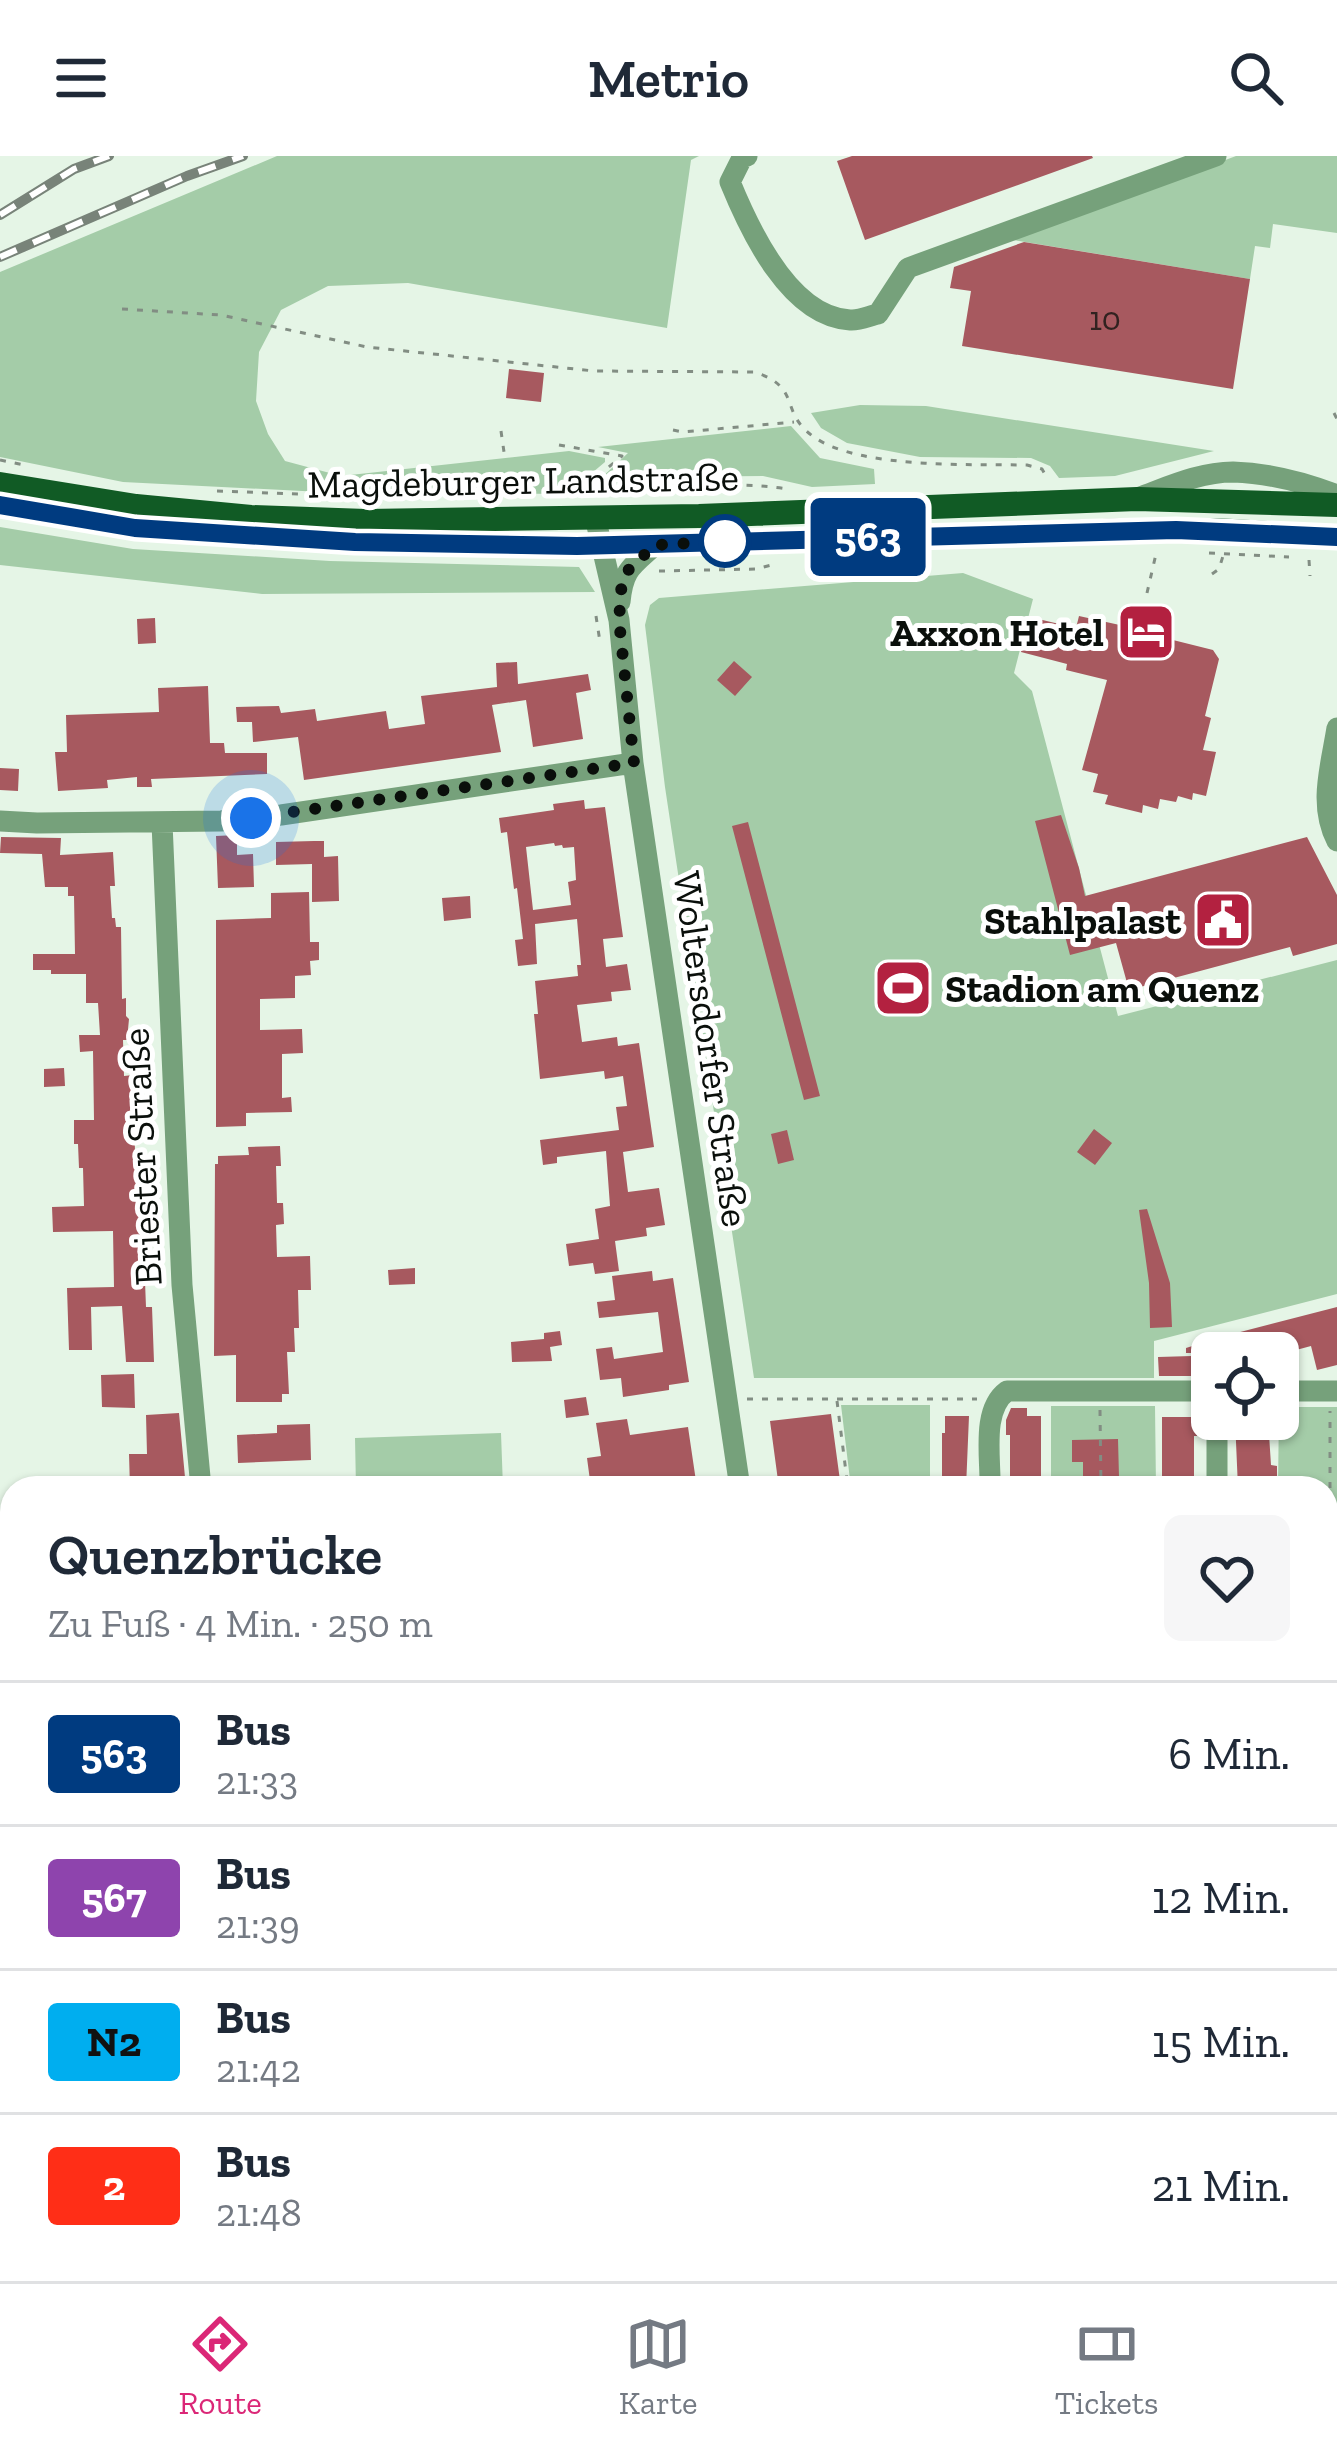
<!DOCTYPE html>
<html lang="de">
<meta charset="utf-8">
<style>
:root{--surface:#fff;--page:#f6f6f7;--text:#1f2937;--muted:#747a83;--line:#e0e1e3;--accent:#db2777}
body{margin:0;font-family:"Zilla Slab",serif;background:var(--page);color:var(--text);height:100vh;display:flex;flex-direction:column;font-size:45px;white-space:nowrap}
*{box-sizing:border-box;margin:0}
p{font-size:39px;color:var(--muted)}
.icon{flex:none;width:66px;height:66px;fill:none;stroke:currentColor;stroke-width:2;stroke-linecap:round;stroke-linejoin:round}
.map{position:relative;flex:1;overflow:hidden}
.drawer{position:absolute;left:0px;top:1320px;width:1338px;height:807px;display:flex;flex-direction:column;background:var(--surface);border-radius:36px 36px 0 0;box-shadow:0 3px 9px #0004}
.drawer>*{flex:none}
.badge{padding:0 24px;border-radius:9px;font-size:42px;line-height:78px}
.tools{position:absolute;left:1191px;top:1176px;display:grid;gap:24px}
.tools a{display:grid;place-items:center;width:108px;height:108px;border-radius:18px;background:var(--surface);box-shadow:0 3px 9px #0004;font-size:60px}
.you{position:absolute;width:60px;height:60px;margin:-30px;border:9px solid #fff;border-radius:50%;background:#1a73e8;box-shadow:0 0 0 18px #1a73e833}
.map>.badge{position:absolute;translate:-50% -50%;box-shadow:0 0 0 6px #fff}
.round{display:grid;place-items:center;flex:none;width:126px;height:126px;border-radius:18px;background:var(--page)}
.headline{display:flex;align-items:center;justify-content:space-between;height:204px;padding:0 48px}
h1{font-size:57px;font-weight:600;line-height:90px}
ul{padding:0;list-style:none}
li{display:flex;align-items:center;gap:36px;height:144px;padding:0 48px;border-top:3px solid var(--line)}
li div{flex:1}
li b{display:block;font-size:45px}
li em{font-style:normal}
li .badge{min-width:132px;font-weight:700;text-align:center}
header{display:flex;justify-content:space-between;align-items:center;height:156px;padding:0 48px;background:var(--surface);font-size:54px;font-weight:600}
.tabs{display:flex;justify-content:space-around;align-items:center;height:168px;border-top:3px solid var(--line);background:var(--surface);font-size:33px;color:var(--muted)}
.tabs a{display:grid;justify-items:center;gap:6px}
.tabs .on{color:var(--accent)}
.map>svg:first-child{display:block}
.green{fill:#a4cca8}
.building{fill:#a7595f;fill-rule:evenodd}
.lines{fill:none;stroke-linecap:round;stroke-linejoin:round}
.path{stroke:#828d83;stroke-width:3;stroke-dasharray:6 9;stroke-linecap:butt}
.minor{stroke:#76a17b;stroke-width:21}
.major{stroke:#115b25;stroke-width:24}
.rail-casing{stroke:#788379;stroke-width:10}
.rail{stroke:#fff;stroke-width:6;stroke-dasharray:18;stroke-linecap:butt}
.line-casing{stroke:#fff;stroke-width:27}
.line{stroke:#003b80;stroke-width:18}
.walk{stroke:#0a0f0b;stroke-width:12;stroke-dasharray:0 21.6}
.stop-dot{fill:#fff;stroke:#003b80;stroke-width:6}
.labels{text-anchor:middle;stroke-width:10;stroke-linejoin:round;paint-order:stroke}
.number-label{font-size:33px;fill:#312220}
.street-label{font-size:39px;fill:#0a0f0b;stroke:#fff}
.poi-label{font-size:39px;font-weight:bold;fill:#0a0f0b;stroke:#fff;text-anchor:end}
</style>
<header><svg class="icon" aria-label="menu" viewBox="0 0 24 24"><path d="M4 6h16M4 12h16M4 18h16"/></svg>Metrio<svg class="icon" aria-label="search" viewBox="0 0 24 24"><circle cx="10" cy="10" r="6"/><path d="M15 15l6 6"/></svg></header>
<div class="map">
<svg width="1337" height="2125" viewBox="0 0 1337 2125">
<rect width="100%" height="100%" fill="#e5f5e6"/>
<path class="green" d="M 277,0 L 699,0 L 691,4 L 667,172 L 408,127 L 328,130 L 281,154 L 259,196 L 256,245 L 268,278 L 285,305 L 341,320 L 569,295 L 605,302 L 605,306 L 567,338 L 322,336 L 123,326 L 0,301 L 0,116 Z
M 1236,0 L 1337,0 L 1337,77 L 1273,68 L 1270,92 L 1255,90 L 1250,123 L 1013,84 Z
M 860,249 L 926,250 L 1214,295 L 1115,320 L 1059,322 L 1050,310 L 1031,302 L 920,301 L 847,287 L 821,272 L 811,257 Z
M 791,270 L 820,302 L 874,313 L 875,328 L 812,331 L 763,320 L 656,321 L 600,330 L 600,323 L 628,297 L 598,291 Z
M 0,371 L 133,393 L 330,405 L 579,411 L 595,436 L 262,438 L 0,409 Z
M 963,417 L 1033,443 L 1014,517 L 1032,535 L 1118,860 L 1337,804 L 1337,1138 L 1154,1185 L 1154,1222 L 754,1222 L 665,631 L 645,469 L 650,449 L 659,442 Z
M 841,1249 L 930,1249 L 930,1332 L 851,1332 Z
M 1051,1250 L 1155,1250 L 1156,1332 L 1051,1332 Z
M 1279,1251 L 1337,1251 L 1337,1472 L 1326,1472 L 1326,1332 L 1278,1332 Z
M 501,1277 L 503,1332 L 356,1332 L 355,1282 Z
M 12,1357 L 12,1477 L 0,1475 L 0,1362 Z
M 0,1477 L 12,1482 L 12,1624 L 0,1614 Z
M 0,1873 L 12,1960 L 4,2058 L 0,2080 Z
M 1326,1950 L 1337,1950 L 1337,2125 L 1249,2125 L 1249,2115 L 1326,2115 Z
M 647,2115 L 736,2115 L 736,2125 L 659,2125 Z"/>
<path class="building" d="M 852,0 L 1092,0 L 1093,2 L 865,84 L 837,5 Z
M 1024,86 L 1250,123 L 1233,233 L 962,190 L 971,135 L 950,132 L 954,111 Z
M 509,213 L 544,217 L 541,246 L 506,242 Z
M 1079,460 L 1174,481 L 1173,484 L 1213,494 L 1219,503 L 1205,560 L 1211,562 L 1203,594 L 1216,596 L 1206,640 L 1193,637 L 1192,644 L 1178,640 L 1176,646 L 1160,643 L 1158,653 L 1143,649 L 1142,657 L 1105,648 L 1108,639 L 1093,636 L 1098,618 L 1082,614 L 1107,524 L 1066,514 L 1067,508 L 1021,496 L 1030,461 L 1076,472 Z
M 155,462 L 156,487 L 138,488 L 137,463 Z
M 734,505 L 752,521 L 735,540 L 717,524 Z
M 517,506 L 518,528 L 588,518 L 591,534 L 576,537 L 583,583 L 533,591 L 526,544 L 492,549 L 501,596 L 304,624 L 298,581 L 253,586 L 252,566 L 237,566 L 236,551 L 279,550 L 281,557 L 315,553 L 317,565 L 386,555 L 389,573 L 425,568 L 421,540 L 497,531 L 496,507 Z
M 208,530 L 210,587 L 224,587 L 225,597 L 267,597 L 267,618 L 151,623 L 152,631 L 137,631 L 137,621 L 107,624 L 108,632 L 58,635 L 55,596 L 67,596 L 66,559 L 159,556 L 158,532 Z
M 0,612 L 19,613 L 18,635 L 0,634 Z
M 584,644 L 585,653 L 605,651 L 623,781 L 603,783 L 606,811 L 627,808 L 631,834 L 611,836 L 612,845 L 577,849 L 582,886 L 617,881 L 618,890 L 639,887 L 654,991 L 623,996 L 628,1036 L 659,1032 L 665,1069 L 646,1072 L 647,1080 L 615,1085 L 619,1115 L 595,1118 L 593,1107 L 569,1110 L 566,1088 L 599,1083 L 595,1053 L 610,1050 L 606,995 L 557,1001 L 557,1007 L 543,1009 L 540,984 L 619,974 L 616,951 L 627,950 L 623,920 L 605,923 L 604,915 L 540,923 L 534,858 L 538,858 L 535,825 L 578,820 L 577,809 L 581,809 L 577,763 L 535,768 L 537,808 L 518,810 L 515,784 L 523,783 L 517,732 L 514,733 L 507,676 L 501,677 L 499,662 L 554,654 L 553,648 ZM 554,687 L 555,690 L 562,689 L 563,692 L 574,691 L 576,724 L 568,726 L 571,749 L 533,754 L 526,691 Z
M 1061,659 L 1079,712 L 1085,740 L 1307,681 L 1337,739 L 1337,788 L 1293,800 L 1290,791 L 1129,834 L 1116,787 L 1070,799 L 1035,665 Z
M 748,666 L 820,940 L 804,944 L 732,670 Z
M 237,679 L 237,699 L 253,698 L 254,731 L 218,732 L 216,680 Z
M 1,681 L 61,682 L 60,699 L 113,696 L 115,730 L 110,730 L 112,762 L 115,762 L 116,771 L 121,771 L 122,843 L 126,842 L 126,860 L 129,863 L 127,884 L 123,884 L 124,920 L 133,919 L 135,996 L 140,996 L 146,1151 L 152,1151 L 154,1206 L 126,1206 L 122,1150 L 91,1151 L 92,1194 L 69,1194 L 67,1132 L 114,1131 L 113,1075 L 53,1076 L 52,1051 L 84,1050 L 83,1012 L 79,1012 L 78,988 L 74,988 L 74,964 L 94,964 L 93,895 L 80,896 L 79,879 L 100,879 L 98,847 L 86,847 L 86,818 L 51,818 L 51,814 L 33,814 L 33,798 L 75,798 L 74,740 L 68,740 L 68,731 L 45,731 L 42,698 L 0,697 Z
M 314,685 L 324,685 L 324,701 L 338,700 L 339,745 L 312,746 L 312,708 L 276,709 L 276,686 Z
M 309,736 L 310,786 L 319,786 L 319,804 L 310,805 L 311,819 L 295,820 L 295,842 L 260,843 L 260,874 L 302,873 L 303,897 L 282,898 L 282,942 L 291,941 L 292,956 L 246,957 L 246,970 L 216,971 L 216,764 L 271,762 L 271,737 Z
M 470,740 L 471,762 L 444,765 L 442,742 Z
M 64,912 L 65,930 L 44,931 L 44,913 Z
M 1094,973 L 1112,987 L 1095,1009 L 1077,996 Z
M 787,974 L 794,1004 L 778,1008 L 771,978 Z
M 280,990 L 281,1010 L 276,1010 L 277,1047 L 283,1047 L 284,1068 L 276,1069 L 277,1101 L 310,1100 L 311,1134 L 298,1134 L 299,1172 L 294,1172 L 295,1196 L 287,1196 L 289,1238 L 282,1238 L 282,1246 L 236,1246 L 236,1199 L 214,1200 L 215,1008 L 218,1008 L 218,1000 L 249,999 L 248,991 Z
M 1147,1053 L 1170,1127 L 1172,1171 L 1150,1172 L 1149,1127 L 1139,1054 Z
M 415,1112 L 415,1128 L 389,1129 L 388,1114 Z
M 652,1115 L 653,1125 L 673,1122 L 689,1226 L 669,1229 L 669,1234 L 623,1241 L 621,1222 L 600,1224 L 596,1193 L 612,1191 L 614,1203 L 663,1196 L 658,1156 L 599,1162 L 597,1146 L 615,1144 L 612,1120 Z
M 1337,1151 L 1337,1209 L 1317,1214 L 1311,1190 L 1285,1197 L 1186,1197 L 1186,1192 L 1221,1181 Z
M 560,1175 L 562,1189 L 550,1191 L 552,1205 L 512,1206 L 511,1186 L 544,1183 L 544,1177 Z
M 1192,1200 L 1192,1220 L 1159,1220 L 1158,1201 Z
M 134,1218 L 135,1252 L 102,1251 L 101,1219 Z
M 586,1241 L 589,1259 L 566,1262 L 564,1244 Z
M 1011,1252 L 1027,1252 L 1027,1260 L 1041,1260 L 1041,1332 L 1010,1332 L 1010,1279 L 1006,1279 L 1006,1264 Z
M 179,1257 L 186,1332 L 130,1332 L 129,1298 L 147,1298 L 146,1259 Z
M 831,1258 L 841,1332 L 779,1332 L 770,1265 Z
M 945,1260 L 969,1260 L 966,1332 L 942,1332 L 942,1277 L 945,1277 Z
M 1162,1261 L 1197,1261 L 1197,1280 L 1194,1280 L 1194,1332 L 1162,1332 Z
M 627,1263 L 630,1279 L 688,1271 L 697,1332 L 591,1332 L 587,1302 L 601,1300 L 596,1267 Z
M 1235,1263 L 1268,1263 L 1271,1309 L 1277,1310 L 1277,1332 L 1238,1332 Z
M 310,1268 L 311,1304 L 238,1307 L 237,1279 L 277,1277 L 277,1269 Z
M 1118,1283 L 1119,1321 L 1083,1321 L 1083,1306 L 1072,1306 L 1072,1284 Z"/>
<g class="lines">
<path class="path" d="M 122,153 L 221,159 L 367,191 L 594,215 L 754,216 C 803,231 778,256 814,281 C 859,313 972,308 1027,309 L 1042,313 L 1047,322
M 1334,257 L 1337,263
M 673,274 L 683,276 L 794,266
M 501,275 L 504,296
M 559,289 L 622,300 L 576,338
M 0,304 L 24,309
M 217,335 L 405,342
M 612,339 C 670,332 731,324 788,333
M 1209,397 L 1289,401
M 1309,404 L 1310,420
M 659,415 L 756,413 L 775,408
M 1212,418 L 1219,413 L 1223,400
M 1147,437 L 1156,398
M 596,460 L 600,486
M 747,1243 L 977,1243
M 837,1245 L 848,1332
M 1100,1254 L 1101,1332
M 1330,1467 L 1330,1255
M 1326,1555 L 1337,1555
M 1326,1652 L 1337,1652
M 1326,1748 L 1337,1748"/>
<path class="minor" d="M 747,0 L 742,2 L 730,26 C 750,75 790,161 850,164 C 859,165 869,160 878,158 L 908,112 L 1216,0
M 1140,341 C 1170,330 1201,316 1233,316 C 1267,317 1306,327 1337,339
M 595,361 L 619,464 L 633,607 L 740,1332
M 620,446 C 623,413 632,410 655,389
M 1337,572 C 1331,610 1318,649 1337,685
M 0,665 L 37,667 L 221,665 L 281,659 L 633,607
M 162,667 L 182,1129 L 201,1332
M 1278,1235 L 1337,1235
M 1217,1263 L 1217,1332
M 990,1332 C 991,1302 981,1254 1007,1235 L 1212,1235
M 1326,1485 L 1337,1485
M 1326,1792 L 1337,1792
M 761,2115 L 761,2125
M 1134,2125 L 1134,2115"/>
<path class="major" d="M 0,328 L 136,350 L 251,361 L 366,365 L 699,360 L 1137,343 L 1337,349
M 0,349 L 135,372 L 355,386 L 577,390 L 1137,374 L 1215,374 L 1337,381"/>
<defs>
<path id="rail" d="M 0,59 L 74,13 L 109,0
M 0,101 L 187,20 L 243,0
M 0,1663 L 12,1672
M 0,1688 L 12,1700
M 0,1716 L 12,1727
M 0,1786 L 12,1823
M 336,2115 L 340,2125
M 358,2115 L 362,2125
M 590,2115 L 603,2125
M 12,2125 L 15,2115"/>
</defs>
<use href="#rail" class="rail-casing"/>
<use href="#rail" class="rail"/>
</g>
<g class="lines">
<defs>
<path id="line" d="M 0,349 L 135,372 L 355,386 L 577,390 L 1176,374 L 1337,381"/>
</defs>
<use href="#line" class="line-casing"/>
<use href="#line" class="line"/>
<path class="walk" d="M 251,662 L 634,607 L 619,464 L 622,423 L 630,412 L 655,389 L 730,385 L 725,385"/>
</g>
<defs>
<symbol id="hotel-square" viewBox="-11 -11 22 22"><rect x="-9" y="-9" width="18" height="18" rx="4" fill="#b32140" stroke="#fff"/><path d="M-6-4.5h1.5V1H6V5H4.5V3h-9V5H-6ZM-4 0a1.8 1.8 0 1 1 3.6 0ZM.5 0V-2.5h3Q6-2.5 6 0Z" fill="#fff"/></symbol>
<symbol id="civic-square" viewBox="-11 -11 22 22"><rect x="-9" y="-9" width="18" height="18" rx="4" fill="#b32140" stroke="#fff"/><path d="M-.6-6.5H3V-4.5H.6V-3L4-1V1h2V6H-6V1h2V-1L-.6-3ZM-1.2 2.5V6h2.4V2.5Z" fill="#fff"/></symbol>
<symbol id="stadium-square" viewBox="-11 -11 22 22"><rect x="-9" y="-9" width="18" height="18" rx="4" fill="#b32140" stroke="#fff"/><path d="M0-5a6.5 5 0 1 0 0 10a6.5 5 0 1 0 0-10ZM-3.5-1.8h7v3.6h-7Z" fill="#fff"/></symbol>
</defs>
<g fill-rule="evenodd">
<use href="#hotel-square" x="1113" y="443" width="66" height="66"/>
<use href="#civic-square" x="1190" y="731" width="66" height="66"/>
<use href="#stadium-square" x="870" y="799" width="66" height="66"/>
</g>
<circle class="stop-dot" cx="725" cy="385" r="24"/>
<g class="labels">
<g class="number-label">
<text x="1105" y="174">10</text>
</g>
<g class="street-label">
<text transform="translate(523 324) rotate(-1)" y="14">Magdeburger Landstraße</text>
<text transform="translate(712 893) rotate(82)" y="14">Woltersdorfer Straße</text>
<text transform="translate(141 1001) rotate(-93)" y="14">Briester Straße</text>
</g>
<g class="poi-label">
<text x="1104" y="490">Axxon Hotel</text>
<text x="1181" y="778">Stahlpalast</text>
<text x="945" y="846" text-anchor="start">Stadion am Quenz</text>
</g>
</g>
</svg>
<div class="tools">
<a><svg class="icon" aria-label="locate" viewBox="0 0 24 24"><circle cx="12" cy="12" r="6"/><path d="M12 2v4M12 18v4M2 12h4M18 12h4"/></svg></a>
</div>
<div class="you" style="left:251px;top:662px"></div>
<b class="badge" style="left:868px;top:381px;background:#003b80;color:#fff">563</b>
<section class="drawer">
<div class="headline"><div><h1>Quenzbrücke</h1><p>Zu Fuß · 4 Min. · 250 m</p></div><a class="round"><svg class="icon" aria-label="heart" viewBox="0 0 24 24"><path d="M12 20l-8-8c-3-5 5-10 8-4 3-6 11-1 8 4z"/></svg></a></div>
<ul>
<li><span class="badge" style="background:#003b80;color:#fff">563</span><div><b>Bus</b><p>21:33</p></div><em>6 Min.</em></li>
<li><span class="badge" style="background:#8e44ad;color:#fff">567</span><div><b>Bus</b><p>21:39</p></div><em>12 Min.</em></li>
<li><span class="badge" style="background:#00aeef;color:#111">N2</span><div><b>Bus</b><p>21:42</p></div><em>15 Min.</em></li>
<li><span class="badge" style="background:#ff2e17;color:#fff">2</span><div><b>Bus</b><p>21:48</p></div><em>21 Min.</em></li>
</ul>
</section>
</div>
<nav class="tabs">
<a class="on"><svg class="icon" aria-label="directions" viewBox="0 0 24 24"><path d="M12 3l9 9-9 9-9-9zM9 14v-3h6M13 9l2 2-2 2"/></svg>Route</a>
<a><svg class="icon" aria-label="map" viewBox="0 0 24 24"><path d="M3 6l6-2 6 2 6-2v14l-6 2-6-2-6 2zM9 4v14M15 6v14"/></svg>Karte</a>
<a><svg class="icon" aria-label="tickets" viewBox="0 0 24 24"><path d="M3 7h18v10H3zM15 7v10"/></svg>Tickets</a>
</nav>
